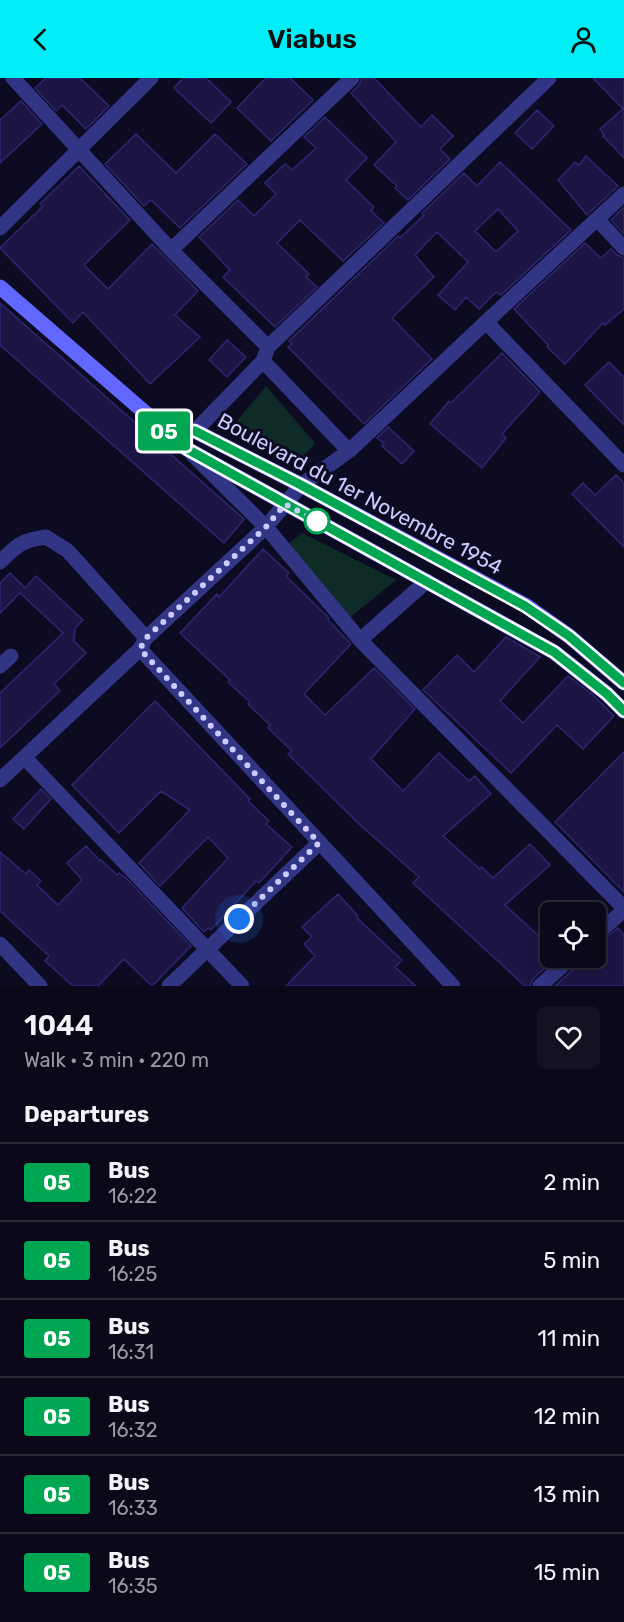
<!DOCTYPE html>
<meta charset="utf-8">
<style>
:root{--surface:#0a0819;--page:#131122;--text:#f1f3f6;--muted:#999aa2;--line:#2a2938;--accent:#00eef6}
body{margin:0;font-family:Rubik,sans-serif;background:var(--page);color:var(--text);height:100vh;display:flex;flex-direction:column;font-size:22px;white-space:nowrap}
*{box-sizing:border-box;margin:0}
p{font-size:20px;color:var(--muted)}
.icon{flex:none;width:33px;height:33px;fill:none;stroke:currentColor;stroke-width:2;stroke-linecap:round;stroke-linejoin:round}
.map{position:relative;height:908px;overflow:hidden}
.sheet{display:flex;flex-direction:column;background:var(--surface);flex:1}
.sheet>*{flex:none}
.badge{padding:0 12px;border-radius:4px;font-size:21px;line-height:39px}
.controls{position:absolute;left:540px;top:824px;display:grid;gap:12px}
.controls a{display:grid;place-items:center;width:66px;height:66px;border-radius:9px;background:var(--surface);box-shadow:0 3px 15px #0003,0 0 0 2px var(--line);font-size:30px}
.you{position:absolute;width:30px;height:30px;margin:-15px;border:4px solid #fff;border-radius:50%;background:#1a73e8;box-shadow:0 0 0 9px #1a73e833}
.map>.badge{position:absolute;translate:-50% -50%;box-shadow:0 0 0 3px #fff}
h2{padding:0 24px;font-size:22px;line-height:54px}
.round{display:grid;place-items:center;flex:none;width:63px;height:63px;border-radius:9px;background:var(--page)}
.head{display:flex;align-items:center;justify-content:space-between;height:102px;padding:0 24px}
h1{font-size:28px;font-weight:600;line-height:45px}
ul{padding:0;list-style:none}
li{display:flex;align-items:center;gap:18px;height:78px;padding:0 24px;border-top:2px solid var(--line)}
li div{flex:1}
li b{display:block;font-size:22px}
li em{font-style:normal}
li .badge{min-width:66px;font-weight:700;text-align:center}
header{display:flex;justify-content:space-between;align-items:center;height:78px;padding:0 24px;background:var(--accent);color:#111;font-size:27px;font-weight:600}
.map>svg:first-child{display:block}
.green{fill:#0e2b28}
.building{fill:#1c1543;stroke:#2f2571;stroke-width:1.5;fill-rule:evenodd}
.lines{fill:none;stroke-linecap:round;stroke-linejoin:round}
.minor{stroke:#323484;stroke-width:15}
.tertiary{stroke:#323484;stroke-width:15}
.secondary{stroke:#6268ff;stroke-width:15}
.line-casing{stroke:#fff;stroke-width:14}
.line{stroke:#00a651;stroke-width:9}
.walk{stroke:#cdcbff;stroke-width:6;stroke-dasharray:0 10.8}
.stop-dot{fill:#fff;stroke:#00a651;stroke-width:3}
.labels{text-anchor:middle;stroke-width:6;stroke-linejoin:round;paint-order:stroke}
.street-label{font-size:21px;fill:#cdcbff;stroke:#0d0b21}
</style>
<header><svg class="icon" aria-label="back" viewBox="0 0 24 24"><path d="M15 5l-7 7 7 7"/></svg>Viabus<svg class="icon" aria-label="person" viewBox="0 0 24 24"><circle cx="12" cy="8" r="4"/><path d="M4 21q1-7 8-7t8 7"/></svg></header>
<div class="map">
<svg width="624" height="908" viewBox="0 0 624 908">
<rect width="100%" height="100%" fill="#0d0b21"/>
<path class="green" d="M 266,308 L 315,365 L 300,382 L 232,349 Z
M 302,455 L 396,502 L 347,542 L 282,471 Z"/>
<path class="building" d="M 46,0 L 80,0 L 109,28 L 86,51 L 62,27 L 56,33 L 35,10 Z
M 183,0 L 206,0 L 231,24 L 211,45 L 174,10 Z
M 266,0 L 290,0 L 313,22 L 271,63 L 237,30 Z
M 362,0 L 374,0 L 421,49 L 432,37 L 453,58 L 440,71 L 450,81 L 408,122 L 395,110 L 397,108 L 374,87 L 396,64 L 351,15 L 359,7 Z
M 593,0 L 624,0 L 624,80 L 603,58 L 604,57 L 600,51 L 623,31 Z
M 21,23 L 42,46 L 0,85 L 0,42 Z
M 537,32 L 554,48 L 532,71 L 515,55 Z
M 325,39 L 367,80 L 346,102 L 374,129 L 371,133 L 384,145 L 343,183 L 300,142 L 277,165 L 309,196 L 306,199 L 317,209 L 275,249 L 223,199 L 230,192 L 199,159 L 238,122 L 254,138 L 276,116 L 265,105 L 285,86 L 292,92 L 316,70 L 304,59 Z
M 136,56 L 176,95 L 215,56 L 247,86 L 180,150 L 151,122 L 144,128 L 105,86 Z
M 586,78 L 618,108 L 587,137 L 558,102 L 575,84 L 579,87 Z
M 500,84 L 571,152 L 501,217 L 496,214 L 479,231 L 466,219 L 455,232 L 438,217 L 468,184 L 437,154 L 415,177 L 434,199 L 392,240 L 432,281 L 364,346 L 288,269 L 292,265 L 289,263 L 398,158 L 400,160 L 424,137 L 422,135 L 464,95 L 477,108 ZM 498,131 L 518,153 L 496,174 L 475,153 Z
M 79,88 L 130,142 L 84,187 L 108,211 L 152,166 L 198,213 L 175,237 L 200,259 L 150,306 L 83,234 L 73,245 L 0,170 L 43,128 L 40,126 Z
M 624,129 L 624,156 L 611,142 Z
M 585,165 L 601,180 L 611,171 L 617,177 L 624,180 L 624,231 L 605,247 L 603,245 L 565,286 L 547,269 L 548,267 L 514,231 Z
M 0,225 L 244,441 L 224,465 L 0,267 Z
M 227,262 L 246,279 L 227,299 L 209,282 Z
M 502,275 L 540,314 L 502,356 L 506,360 L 482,390 L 430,346 L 449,323 L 451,325 Z
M 609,284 L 624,299 L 624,347 L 585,307 Z
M 388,349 L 414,373 L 402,386 L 382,368 L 384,366 L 377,360 Z
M 616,397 L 624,405 L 624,469 L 572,416 L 583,405 L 595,417 Z
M 263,471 L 289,495 L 286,498 L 327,538 L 329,540 L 328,542 L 351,566 L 304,616 L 325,637 L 374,590 L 415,631 L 371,681 L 403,713 L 439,675 L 469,703 L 475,698 L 491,716 L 443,758 L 480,791 L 482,789 L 493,800 L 530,766 L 550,787 L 505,827 L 550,868 L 550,885 L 533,901 L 530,908 L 525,908 L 413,805 L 419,799 L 358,745 L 288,676 L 292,673 L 268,650 L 270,647 L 248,626 L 250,624 L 228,604 L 230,602 L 180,555 L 217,516 L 219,519 Z
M 10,495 L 25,510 L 36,498 L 83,542 L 75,550 L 74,563 L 86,575 L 54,606 L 60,613 L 0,670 L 0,615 L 63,555 L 20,515 L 0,535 L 0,505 Z
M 506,559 L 540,579 L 500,623 L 523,645 L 568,598 L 592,616 L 614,638 L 583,671 L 557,647 L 511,695 L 423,612 L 457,577 L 474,594 Z
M 155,623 L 250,721 L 248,723 L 269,743 L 266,746 L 292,769 L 259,805 L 256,803 L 211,852 L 209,850 L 204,854 L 182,830 L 228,780 L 208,759 L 160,808 L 139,785 L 190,732 L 161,713 L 119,755 L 72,707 Z
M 624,674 L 624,814 L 555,744 Z
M 41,711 L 51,721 L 24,751 L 13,741 Z
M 86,768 L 100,783 L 101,782 L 117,797 L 119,795 L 125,799 L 191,868 L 152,908 L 124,881 L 98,908 L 73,908 L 45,883 L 49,878 L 0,833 L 0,774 L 26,796 L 29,792 L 41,803 L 37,807 L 58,827 L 82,802 L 67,785 Z
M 338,816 L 358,838 L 357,840 L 402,882 L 395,889 L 416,908 L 286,908 L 315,878 L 304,866 L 312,859 L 302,849 Z
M 618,850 L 624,857 L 624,908 L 555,908 L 579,886 L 583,879 L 596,879 L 596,868 Z"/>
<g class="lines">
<path class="minor" d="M 13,0 L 171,172 L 268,269 L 263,283 L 349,373
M 624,116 L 486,244 L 624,387
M 597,141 L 624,170
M 0,150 L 151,0
M 171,172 L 352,0
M 268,269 L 549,0
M 195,353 L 263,283
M 192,376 L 266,449 L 360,562 L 624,830
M 0,484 C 17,467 22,462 46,459 L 68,473 L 146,560
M 360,562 L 427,503
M 0,588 L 11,578
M 25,680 L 242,908
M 0,702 L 140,571 L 146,560 L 266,449 L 301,407 L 349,373 L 486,244
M 596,857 L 624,832
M 0,866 L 40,908
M 169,908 L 319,765
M 540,908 L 572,879"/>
<path class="tertiary" d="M 140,571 L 453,908"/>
<path class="secondary" d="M 0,209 L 187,371 L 554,574 L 607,616 L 624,633
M 160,350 L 195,353 L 301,407 L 525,527 L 569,558 L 624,605"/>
</g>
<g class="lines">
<defs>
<path id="line" d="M 624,605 L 569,558 L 525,528 L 301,407 L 195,353 L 160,350 L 187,371 L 554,574 L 607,616 L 624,633"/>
</defs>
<use href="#line" class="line-casing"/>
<use href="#line" class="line"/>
<path class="walk" d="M 239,841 L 319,765 L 140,571 L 146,560 L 266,449 L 285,426 L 326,448 L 317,443"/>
</g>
<circle class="stop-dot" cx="317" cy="443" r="12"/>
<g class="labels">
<g class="street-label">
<text transform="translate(360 416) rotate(28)" y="7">Boulevard du 1er Novembre 1954</text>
</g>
</g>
</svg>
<div class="controls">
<a><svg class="icon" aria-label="locate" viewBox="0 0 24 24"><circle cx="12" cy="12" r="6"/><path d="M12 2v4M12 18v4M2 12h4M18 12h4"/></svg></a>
</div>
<div class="you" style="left:239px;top:841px"></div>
<b class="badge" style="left:164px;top:353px;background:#00a651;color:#fff">05</b>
</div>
<section class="sheet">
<div class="head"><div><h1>1044</h1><p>Walk · 3 min · 220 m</p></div><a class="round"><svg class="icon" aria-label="heart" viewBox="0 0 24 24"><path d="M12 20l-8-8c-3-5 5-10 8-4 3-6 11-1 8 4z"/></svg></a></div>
<h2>Departures</h2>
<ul>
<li><span class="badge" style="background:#00a651;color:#fff">05</span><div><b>Bus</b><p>16:22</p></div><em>2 min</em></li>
<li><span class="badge" style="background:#00a651;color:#fff">05</span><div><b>Bus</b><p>16:25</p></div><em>5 min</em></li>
<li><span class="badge" style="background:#00a651;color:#fff">05</span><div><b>Bus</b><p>16:31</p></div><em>11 min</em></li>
<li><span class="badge" style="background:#00a651;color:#fff">05</span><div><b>Bus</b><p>16:32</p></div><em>12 min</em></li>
<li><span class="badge" style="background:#00a651;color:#fff">05</span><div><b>Bus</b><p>16:33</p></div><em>13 min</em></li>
<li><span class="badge" style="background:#00a651;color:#fff">05</span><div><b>Bus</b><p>16:35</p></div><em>15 min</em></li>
</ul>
</section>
